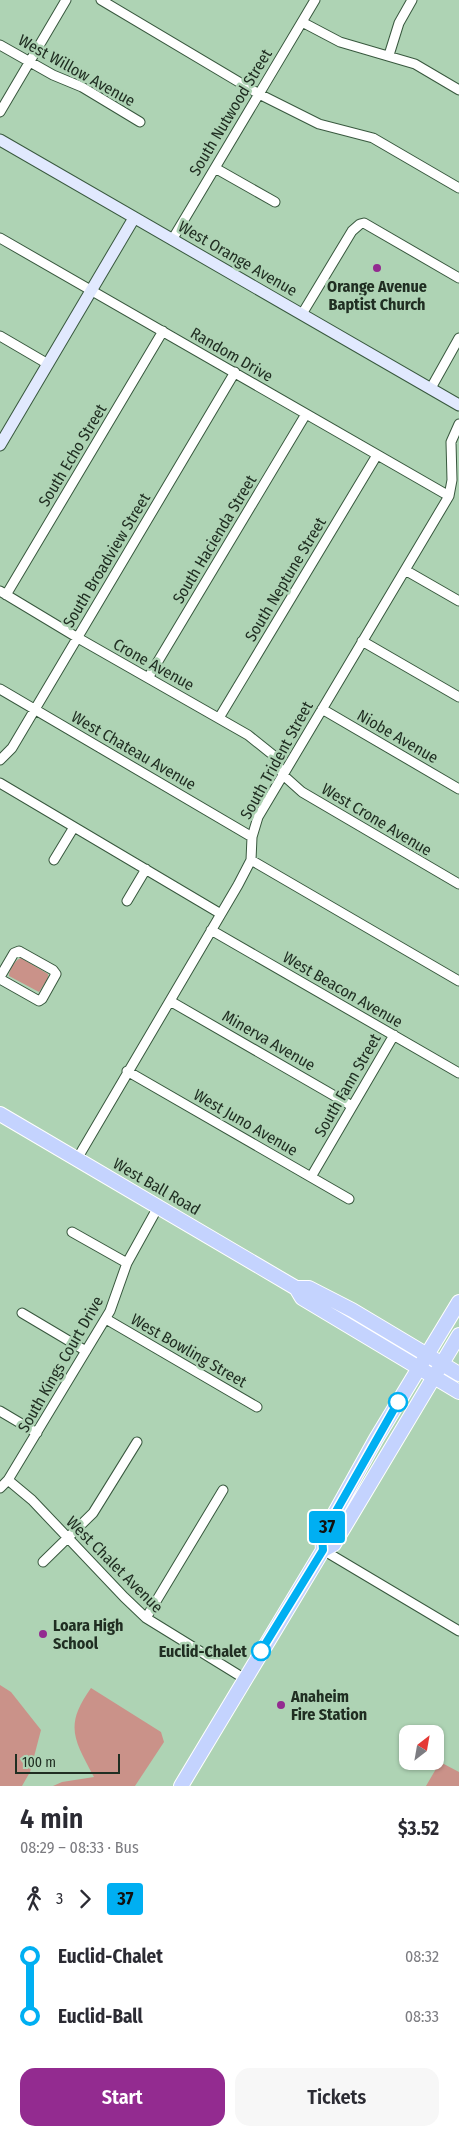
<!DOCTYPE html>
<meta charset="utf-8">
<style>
:root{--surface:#fff;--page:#f7f7f7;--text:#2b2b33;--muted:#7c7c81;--accent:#932b90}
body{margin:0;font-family:"Fira Sans Condensed",sans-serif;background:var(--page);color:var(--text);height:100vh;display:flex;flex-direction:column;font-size:19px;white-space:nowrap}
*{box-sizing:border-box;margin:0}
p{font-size:16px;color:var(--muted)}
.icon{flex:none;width:28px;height:28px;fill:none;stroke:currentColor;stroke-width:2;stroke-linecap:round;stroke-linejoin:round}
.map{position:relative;height:1786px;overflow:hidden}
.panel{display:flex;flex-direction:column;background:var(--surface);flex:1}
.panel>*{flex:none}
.badge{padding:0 10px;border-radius:4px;font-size:18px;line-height:32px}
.needle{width:32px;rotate:31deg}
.controls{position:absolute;left:399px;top:1725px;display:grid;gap:10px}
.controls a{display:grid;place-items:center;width:45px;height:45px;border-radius:10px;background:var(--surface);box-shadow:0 1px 4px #0004;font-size:25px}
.scale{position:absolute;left:15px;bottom:12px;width:105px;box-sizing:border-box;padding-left:5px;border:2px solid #202e22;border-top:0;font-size:14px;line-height:18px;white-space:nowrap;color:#202e22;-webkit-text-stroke:4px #aed3b4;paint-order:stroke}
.map>.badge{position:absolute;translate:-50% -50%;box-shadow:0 0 0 2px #fff}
.legs{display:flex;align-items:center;gap:8px;height:55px;padding:0 20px;font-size:16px}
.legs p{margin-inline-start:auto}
.summary{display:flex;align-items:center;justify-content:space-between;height:85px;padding:0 20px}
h1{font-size:28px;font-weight:600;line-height:38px}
.cta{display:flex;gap:10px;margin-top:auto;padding:10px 20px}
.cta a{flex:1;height:58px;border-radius:15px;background:var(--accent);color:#fff;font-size:20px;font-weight:600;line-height:58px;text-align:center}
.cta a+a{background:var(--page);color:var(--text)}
ul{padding:0 20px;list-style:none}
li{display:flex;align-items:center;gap:18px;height:60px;font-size:19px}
li i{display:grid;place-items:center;width:8px;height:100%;margin:0 6px;background:currentColor}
li i::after{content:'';width:12px;height:12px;margin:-6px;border:4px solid;border-radius:50%;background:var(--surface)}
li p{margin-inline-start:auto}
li:first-child i{background:linear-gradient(#0000 50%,currentColor 0)}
li:last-child i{background:linear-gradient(currentColor 50%,#0000 0)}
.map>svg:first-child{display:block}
.green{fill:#ca9289}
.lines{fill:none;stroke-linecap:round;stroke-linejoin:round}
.street-casing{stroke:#38583e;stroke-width:11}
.secondary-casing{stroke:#38583e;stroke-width:13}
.primary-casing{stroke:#fff;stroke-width:16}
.street{stroke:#fff;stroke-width:9}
.secondary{stroke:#e1e9fe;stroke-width:11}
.primary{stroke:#c4d3fe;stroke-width:14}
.line-1-casing{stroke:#fff;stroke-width:11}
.line-1{stroke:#00aff2;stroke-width:8}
.poi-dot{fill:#932b90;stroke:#aed3b4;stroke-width:2}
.stop-1-dot{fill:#fff;stroke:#00aff2;stroke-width:2.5}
.labels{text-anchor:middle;stroke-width:5;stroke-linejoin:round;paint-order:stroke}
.street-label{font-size:16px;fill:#202e22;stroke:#aed3b4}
.poi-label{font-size:16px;font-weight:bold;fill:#202e22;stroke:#aed3b4;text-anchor:start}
.stop-label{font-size:16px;font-weight:bold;fill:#202e22;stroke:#aed3b4;text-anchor:end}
</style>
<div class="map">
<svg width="459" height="1786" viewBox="0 0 459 1786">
<rect width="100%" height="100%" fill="#aed3b4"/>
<path class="green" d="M 21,958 L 48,974 L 48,978 L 39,992 L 9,976 C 9,970 15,960 21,958 Z
M 0,1685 L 11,1692 L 41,1730 L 30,1772 L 22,1786 L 0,1786 Z
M 91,1688 L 161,1732 L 164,1742 L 135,1786 L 53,1786 L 62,1782 L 94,1777 C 74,1739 64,1726 91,1688 Z
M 440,1762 L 459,1772 L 459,1786 L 426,1786 Z"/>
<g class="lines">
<defs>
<path id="street" d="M 101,0 L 259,94 L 319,124 L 373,138 L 459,188
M 302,22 L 340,42 L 415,64 L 459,90
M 0,45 L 53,75 L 82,87 L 140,122
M 389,55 L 399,23 L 412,0
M 0,112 L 66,0
M 215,168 L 275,202
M 0,238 L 449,496
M 172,240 L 315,0
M 302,314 L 352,231 L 360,224 L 364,223 L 459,278
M 0,336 L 48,364
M 431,388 L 459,338
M 405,570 L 459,601
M 0,591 L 78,638 L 248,735 L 273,755 L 283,775 L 302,792 L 459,884
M 6,595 L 163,331
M 362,641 L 459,697
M 148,678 L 306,414
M 0,689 L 252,837
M 322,709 L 459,789
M 219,718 L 377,455
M 0,760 L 12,748 L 235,372
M 0,783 L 221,914
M 54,860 L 74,827
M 251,860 L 459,981
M 127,901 L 146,869
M 211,930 L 459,1073
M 0,977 L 14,953 L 19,951 L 53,970 L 56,974 L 42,999 L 39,1001 L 0,979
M 170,1001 L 352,1106
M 127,1071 L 349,1199
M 77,1159 L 238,885 L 251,860 L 252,837 L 258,817 L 449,496 L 452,480 L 451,442 L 459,424
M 311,1177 L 394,1035
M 72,1232 L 127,1263
M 22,1313 L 86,1351
M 106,1319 L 257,1407
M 0,1411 L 37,1433
M 8,1480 L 110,1311 L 127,1263 L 158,1207
M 0,1488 L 8,1480 L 32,1500 L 124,1597 L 146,1618 L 245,1679
M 323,1550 L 459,1631
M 43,1562 L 93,1513 L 137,1442
M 146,1618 L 223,1490"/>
<path id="secondary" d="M 0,140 L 459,405
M 0,445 L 134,218"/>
<path id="primary" d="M 0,1114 L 296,1288 L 302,1298 L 459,1392
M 296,1288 L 309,1288 L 352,1310 L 459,1374
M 323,1550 L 322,1536 L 376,1439 L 459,1302
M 181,1786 L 323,1550 L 334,1544 L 459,1335"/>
</defs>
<use href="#street" class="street-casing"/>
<use href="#secondary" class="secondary-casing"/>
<use href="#primary" class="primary-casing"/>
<use href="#street" class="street"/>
<use href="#secondary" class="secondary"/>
<use href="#primary" class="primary"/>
</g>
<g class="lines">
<defs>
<path id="line-1" d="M 261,1651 L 323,1550 L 322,1536 L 398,1402"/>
</defs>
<use href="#line-1" class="line-1-casing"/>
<use href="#line-1" class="line-1"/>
</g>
<g class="poi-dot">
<circle cx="377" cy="268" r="5"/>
<circle cx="43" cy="1634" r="5"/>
<circle cx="281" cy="1705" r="5"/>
</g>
<g class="stop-1-dot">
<circle cx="398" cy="1402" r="9"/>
<circle cx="261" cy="1651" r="9"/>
</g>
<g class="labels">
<g class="street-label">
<text transform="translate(77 70) rotate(29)" y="6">West Willow Avenue</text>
<text transform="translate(230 112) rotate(-59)" y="6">South Nutwood Street</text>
<text transform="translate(238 258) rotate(30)" y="6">West Orange Avenue</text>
<text transform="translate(232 354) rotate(30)" y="6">Random Drive</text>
<text transform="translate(72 455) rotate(-59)" y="6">South Echo Street</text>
<text transform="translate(214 539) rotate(-59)" y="6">South Hacienda Street</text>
<text transform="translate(106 560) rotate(-59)" y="6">South Broadview Street</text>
<text transform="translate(285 579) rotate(-59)" y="6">South Neptune Street</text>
<text transform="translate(154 664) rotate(29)" y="6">Crone Avenue</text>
<text transform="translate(398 736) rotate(30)" y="6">Niobe Avenue</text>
<text transform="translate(134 750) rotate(30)" y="6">West Chateau Avenue</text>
<text transform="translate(276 760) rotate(-61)" y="6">South Trident Street</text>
<text transform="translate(377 819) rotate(31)" y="6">West Crone Avenue</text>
<text transform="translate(343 989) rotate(30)" y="6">West Beacon Avenue</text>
<text transform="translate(269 1040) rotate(30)" y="6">Minerva Avenue</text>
<text transform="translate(347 1085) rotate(-60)" y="6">South Fann Street</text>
<text transform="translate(246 1122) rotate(30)" y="6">West Juno Avenue</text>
<text transform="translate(157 1186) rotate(30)" y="6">West Ball Road</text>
<text transform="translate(189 1350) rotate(30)" y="6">West Bowling Street</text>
<text transform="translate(60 1364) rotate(-60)" y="6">South Kings Court Drive</text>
<text transform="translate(115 1564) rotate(45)" y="6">West Chalet Avenue</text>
</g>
<g class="poi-label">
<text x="377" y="292" text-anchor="middle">Orange Avenue<tspan x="377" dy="18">Baptist Church</tspan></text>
<text x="53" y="1631">Loara High<tspan x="53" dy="18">School</tspan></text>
<text x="291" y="1702">Anaheim<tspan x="291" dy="18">Fire Station</tspan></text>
</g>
<g class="stop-label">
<text x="247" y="1657">Euclid-Chalet</text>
</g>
</g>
</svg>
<div class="controls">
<a><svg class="needle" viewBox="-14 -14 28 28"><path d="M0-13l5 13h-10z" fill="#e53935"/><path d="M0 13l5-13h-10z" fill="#7c7c81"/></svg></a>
</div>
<div class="scale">100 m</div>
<b class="badge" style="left:327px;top:1527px;background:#00aff2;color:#111">37</b>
</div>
<section class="panel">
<div class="summary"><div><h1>4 min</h1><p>08:29 – 08:33 · Bus</p></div><b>$3.52</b></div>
<div class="legs"><svg class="icon" aria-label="walk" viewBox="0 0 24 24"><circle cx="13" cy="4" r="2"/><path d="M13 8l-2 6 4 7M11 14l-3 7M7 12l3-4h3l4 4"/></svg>3<svg class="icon" aria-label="forward" viewBox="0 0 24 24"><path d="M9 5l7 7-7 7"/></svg><b class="badge" style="background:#00aff2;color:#111">37</b></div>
<ul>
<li><i style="color:#00aff2"></i><b>Euclid-Chalet</b><p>08:32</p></li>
<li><i style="color:#00aff2"></i><b>Euclid-Ball</b><p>08:33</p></li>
</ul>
<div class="cta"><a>Start</a><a>Tickets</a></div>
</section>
